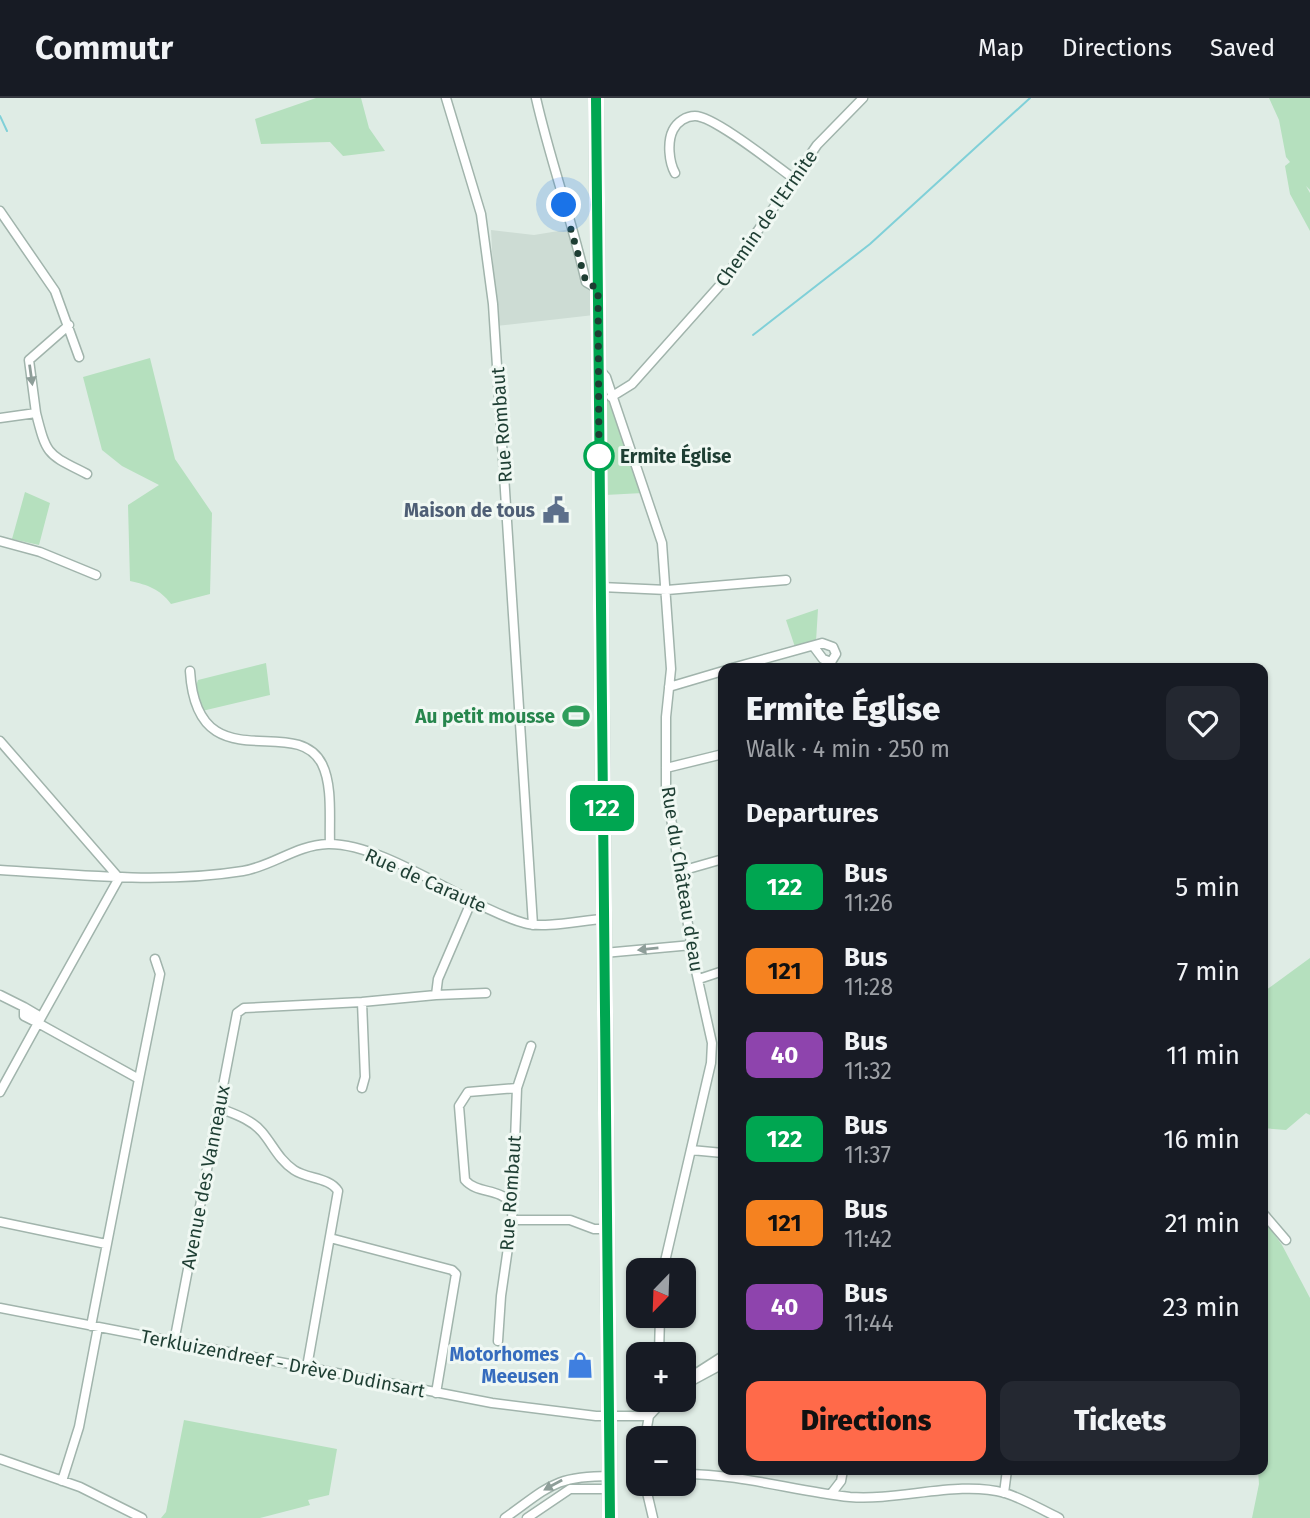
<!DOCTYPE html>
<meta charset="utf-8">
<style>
:root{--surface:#171b24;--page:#242831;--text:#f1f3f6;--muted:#9ea1a6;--line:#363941;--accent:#ff6a4a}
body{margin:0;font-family:"Fira Sans",sans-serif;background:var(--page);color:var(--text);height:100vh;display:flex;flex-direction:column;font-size:26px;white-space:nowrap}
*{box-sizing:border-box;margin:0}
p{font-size:23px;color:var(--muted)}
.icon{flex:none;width:38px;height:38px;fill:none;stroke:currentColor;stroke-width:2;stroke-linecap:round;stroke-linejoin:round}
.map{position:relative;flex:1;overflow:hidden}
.details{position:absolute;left:718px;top:565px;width:550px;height:812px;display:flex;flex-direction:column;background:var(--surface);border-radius:14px;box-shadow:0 2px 5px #0004}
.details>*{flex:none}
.badge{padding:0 14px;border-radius:10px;font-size:24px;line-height:46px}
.needle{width:46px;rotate:203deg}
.tools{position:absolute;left:626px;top:1160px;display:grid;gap:14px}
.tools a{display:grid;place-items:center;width:70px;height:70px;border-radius:14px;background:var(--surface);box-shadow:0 2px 5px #0004;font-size:35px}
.you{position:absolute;width:35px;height:35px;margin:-18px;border:5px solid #fff;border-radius:50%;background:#1a73e8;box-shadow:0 0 0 10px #1a73e833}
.map>.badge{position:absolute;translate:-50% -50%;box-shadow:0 0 0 4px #fff}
h2{padding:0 28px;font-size:26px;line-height:63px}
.round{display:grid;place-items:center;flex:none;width:74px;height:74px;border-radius:14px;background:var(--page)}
.headline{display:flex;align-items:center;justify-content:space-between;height:119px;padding:0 28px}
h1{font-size:33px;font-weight:800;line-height:52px}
.button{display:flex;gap:14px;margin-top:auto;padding:14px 28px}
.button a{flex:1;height:80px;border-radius:14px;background:var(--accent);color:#111;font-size:28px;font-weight:800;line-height:80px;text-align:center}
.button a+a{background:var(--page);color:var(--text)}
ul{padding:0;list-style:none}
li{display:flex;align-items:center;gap:21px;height:84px;padding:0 28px}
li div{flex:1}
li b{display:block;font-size:26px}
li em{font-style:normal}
li .badge{min-width:77px;font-weight:700;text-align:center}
header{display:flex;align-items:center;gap:42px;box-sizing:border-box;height:98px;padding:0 35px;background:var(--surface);border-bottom:2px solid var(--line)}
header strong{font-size:33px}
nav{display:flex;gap:38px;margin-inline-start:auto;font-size:24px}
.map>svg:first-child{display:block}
.built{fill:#cddcd4}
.green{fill:#b5e0be}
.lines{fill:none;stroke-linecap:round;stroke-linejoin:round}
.stream{stroke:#80d0d8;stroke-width:2}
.minor-casing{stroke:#a1b4ac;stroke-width:11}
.secondary-casing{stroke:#9cb9ad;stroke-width:16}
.minor{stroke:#fff;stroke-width:8}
.secondary{stroke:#fff;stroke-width:12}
.oneway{fill:#8e9e99}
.line-casing{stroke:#fff;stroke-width:16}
.line{stroke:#00a651;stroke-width:10}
.walk{stroke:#1e3e33;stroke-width:7;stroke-dasharray:0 12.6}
.stop-dot{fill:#fff;stroke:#00a651;stroke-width:3.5}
.labels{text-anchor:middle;stroke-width:6;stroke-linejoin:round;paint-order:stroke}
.street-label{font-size:19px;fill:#1e3e33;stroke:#f0f8f3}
.stop-label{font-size:19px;font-weight:bold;fill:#1e3e33;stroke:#f0f8f3;text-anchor:start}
.service-label{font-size:19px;font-weight:bold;fill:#4e5e75;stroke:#f0f8f3;text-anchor:end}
.leisure-label{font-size:19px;font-weight:bold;fill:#27864d;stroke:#f0f8f3;text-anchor:end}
.shop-label{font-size:19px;font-weight:bold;fill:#366cbe;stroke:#f0f8f3;text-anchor:end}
</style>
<header>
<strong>Commutr</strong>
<nav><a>Map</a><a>Directions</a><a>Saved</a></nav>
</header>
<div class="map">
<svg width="1310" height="1420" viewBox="0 0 1310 1420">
<rect width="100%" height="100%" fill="#dfece5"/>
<path class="built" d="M 577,130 L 588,168 L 594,217 L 496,228 L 491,132 L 534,137 Z"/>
<path class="green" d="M 316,0 L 361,0 L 369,30 L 385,53 L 343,58 L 330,44 L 261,46 L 255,21 Z
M 1269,0 L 1310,0 L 1310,92 L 1306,88 L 1310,95 L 1310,133 L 1290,96 L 1285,68 L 1290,64 L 1286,59 L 1279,22 Z
M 150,260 L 175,361 L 212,415 L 210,496 L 171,506 C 160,491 148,487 130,483 L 128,407 L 159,387 L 122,368 L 102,352 L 83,279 Z
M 604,291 L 643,395 L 605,397 L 608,394 Z
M 25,394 L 50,405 L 39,447 L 12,441 Z
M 818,511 L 816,543 L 795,549 L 786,522 Z
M 266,565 L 270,597 L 202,613 L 196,588 L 198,582 Z
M 1310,860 L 1310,1017 L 1306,1015 L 1286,1032 L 1262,1030 L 1262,895 Z
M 1262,1119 L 1282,1147 L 1310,1200 L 1310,1420 L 1252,1420 L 1259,1386 L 1258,1372 L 1262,1372 Z
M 184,1322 L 337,1351 L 329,1397 L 308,1402 L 310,1407 L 260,1420 L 161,1420 L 166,1414 Z"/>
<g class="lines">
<path class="stream" d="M 0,18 L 7,33
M 753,237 L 870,146 L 1030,0"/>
<defs>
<path id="minor" d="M 446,0 L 481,116 L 493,206 L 533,827
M 536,0 C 550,62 572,122 586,184 L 598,191
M 675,75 C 669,64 667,44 673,32 C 677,24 686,18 695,18 C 714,18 775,67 793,80
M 0,113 L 55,193 L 79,259
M 599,271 L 606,279 L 662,445 L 671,571 L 666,619 L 666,689 L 694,864 L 712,945 L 711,965 L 663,1172
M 611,299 L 632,286 L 721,186 L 817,47 L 863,0
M 36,315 C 47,359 48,356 87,376
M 0,320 L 36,315 L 29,262 L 69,227
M 0,443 L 40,454 L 96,477
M 601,489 L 667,492 L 786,482
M 814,549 L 823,561 L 831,564
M 732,570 L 822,545 L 833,549 L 836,556 L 831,564 L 833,570
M 190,573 C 197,687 295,613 322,666 C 333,688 329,722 330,746
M 669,589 L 723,573
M 0,643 L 119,780 L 38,925 L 139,981 L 91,1228
M 666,670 L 723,656
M 0,772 C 82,777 162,786 243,773 C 273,768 296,747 328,746 C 385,745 468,809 524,825 C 543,831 583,822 603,821
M 681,773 L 723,761
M 604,855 L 692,847
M 699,881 L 723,873
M 0,897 L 24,909
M 436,897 L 486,895
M 362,904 L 365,979 L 362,990
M 139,981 L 160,876 L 155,861
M 0,994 L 38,925 L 24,918 L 24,909 L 41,919
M 219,1010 C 234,1016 251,1021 262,1034 C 273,1047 279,1062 294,1072 C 307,1081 329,1079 338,1093 L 307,1269
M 691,1052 L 723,1055
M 511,1105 C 499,1090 477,1096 465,1082 L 459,1008 L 468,994 L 517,990
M 1262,1114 L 1286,1142
M 512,1122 L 570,1122 L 594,1131 L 607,1131
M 0,1124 L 106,1146
M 330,1140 L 452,1172 L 456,1176 L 436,1295
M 0,1210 L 492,1305 L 596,1318 L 649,1318
M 498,1243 L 501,1198 L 512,1122 L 517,990 L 531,948
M 174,1244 L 237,915 L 244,910 L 362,904 L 436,897 L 438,881 L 472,802
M 659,1256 L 660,1218
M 684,1283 L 723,1258
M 684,1287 L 723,1266
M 645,1340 L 649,1318 L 664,1302
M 0,1361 L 80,1389 L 142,1420
M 684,1376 C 741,1376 794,1393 850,1399 C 899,1403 959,1382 1005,1395 C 1024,1401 1042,1412 1059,1420
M 62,1383 L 79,1329 L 98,1229
M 645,1386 L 653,1420
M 1004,1395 L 1007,1372
M 831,1396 L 841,1383 L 843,1372
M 505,1420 C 549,1389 554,1378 610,1378
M 527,1420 L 570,1391 L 610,1391"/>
<path id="secondary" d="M 596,0 L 610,1420"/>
</defs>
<use href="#minor" class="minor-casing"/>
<use href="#secondary" class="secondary-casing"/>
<use href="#minor" class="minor"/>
<use href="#secondary" class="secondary"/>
</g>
<defs><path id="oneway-solid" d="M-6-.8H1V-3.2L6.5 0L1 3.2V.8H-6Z" transform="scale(1.75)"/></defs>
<g class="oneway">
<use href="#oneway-solid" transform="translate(31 277) rotate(82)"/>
<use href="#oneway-solid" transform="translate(648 851) rotate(174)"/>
<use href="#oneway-solid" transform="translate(553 1387) rotate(151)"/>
</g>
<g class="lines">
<defs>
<path id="line" d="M 596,0 L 610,1420"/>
</defs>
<use href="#line" class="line-casing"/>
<use href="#line" class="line"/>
<path class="walk" d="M 564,107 L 586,184 L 598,191 L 599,358"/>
</g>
<defs>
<symbol id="civic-bare" viewBox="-9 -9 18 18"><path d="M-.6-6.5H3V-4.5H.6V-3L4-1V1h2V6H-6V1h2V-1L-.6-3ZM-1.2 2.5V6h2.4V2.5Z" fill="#5c6f8a" stroke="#f0f8f3" stroke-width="2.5" paint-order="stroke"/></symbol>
<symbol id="stadium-bare" viewBox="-9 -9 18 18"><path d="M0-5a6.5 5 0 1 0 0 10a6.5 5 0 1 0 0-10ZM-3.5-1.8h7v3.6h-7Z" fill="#2e9e5b" stroke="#f0f8f3" stroke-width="2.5" paint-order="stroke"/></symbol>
<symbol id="shop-bare" viewBox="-9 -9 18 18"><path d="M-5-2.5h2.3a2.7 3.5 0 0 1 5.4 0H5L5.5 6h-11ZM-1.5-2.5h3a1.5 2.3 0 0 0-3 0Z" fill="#3f7fe0" stroke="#f0f8f3" stroke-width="2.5" paint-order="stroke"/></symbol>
</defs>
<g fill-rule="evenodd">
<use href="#civic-bare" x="537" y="393" width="38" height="38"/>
<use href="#stadium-bare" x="557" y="599" width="38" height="38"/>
<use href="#shop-bare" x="561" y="1248" width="38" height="38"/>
</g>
<circle class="stop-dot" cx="599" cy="358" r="14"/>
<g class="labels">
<g class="street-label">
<text transform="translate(766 120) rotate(-55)" y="7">Chemin de l'Ermite</text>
<text transform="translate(501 327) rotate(-94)" y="7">Rue Rombaut</text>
<text transform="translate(683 781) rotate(81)" y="7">Rue du Château d'eau</text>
<text transform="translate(426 782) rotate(24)" y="7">Rue de Caraute</text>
<text transform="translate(205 1079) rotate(-79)" y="7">Avenue des Vanneaux</text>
<text transform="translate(510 1095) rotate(-86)" y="7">Rue Rombaut</text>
<text transform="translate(283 1265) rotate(11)" y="7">Terkluizendreef - Drève Dudinsart</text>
</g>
<g class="stop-label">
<text x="620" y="365">Ermite Église</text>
</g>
<g class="service-label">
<text x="535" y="419">Maison de tous</text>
</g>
<g class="leisure-label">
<text x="555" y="625">Au petit mousse</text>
</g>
<g class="shop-label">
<text x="559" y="1263">Motorhomes<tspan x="559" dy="22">Meeusen</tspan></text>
</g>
</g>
</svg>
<div class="tools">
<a><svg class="needle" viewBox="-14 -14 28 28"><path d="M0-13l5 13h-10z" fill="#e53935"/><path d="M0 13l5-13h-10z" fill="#9ea1a6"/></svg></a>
<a>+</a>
<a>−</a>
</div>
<div class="you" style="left:564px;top:107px"></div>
<b class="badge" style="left:602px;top:710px;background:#00a651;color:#fff">122</b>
<section class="details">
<div class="headline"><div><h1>Ermite Église</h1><p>Walk · 4 min · 250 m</p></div><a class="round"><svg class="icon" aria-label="heart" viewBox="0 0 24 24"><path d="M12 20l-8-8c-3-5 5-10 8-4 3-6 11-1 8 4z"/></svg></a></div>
<h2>Departures</h2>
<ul>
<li><span class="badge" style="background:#00a651;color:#fff">122</span><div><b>Bus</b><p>11:26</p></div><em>5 min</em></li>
<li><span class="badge" style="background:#f58220;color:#111">121</span><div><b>Bus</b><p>11:28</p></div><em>7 min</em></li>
<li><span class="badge" style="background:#8e44ad;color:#fff">40</span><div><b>Bus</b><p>11:32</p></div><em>11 min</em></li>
<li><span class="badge" style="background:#00a651;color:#fff">122</span><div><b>Bus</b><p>11:37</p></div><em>16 min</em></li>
<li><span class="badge" style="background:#f58220;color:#111">121</span><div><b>Bus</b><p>11:42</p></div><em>21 min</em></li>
<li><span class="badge" style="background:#8e44ad;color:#fff">40</span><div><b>Bus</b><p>11:44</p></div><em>23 min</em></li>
</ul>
<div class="button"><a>Directions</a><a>Tickets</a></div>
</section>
</div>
